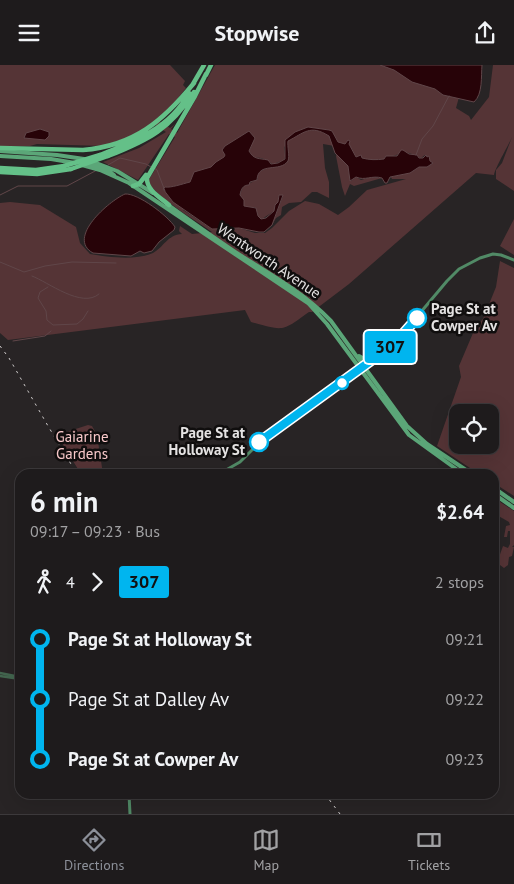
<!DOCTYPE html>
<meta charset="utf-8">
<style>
:root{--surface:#1e1b1c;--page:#2b2829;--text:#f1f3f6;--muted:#a1a1a3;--line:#3c393b;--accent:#8c9099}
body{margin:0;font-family:"PT Sans",sans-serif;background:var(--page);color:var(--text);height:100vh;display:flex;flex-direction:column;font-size:19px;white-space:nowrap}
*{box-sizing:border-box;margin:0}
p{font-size:16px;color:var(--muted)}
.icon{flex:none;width:28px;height:28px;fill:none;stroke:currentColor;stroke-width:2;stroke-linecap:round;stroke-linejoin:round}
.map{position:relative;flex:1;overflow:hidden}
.drawer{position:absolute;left:15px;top:404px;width:484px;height:330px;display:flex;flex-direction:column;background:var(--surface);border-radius:15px;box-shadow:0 5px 20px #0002,0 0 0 1px var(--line)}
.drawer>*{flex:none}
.badge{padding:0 10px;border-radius:4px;font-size:18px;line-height:32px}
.buttons{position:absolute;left:449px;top:339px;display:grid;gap:10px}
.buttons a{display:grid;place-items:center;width:50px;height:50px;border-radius:10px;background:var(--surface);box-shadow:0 5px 20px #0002,0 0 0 1px var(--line);font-size:25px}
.map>.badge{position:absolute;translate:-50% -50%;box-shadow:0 0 0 2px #fff}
.legs{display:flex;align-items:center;gap:8px;height:55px;padding:0 15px;font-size:16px}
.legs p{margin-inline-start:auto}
.summary{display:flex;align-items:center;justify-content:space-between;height:85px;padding:0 15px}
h1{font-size:28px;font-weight:700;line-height:38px}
ul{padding:0 15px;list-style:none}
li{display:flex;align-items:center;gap:18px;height:60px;font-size:19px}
li i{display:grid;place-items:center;width:8px;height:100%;margin:0 6px;background:currentColor}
li i::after{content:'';width:12px;height:12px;margin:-6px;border:4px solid;border-radius:50%;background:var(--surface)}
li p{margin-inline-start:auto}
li:first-child i{background:linear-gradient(#0000 50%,currentColor 0)}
li:last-child i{background:linear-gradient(currentColor 50%,#0000 0)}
header{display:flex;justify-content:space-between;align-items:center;height:65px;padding:0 15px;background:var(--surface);font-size:22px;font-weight:700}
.tab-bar{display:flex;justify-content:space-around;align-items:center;height:70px;border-top:1px solid var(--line);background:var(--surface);font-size:14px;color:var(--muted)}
.tab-bar a{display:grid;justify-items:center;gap:2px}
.tab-bar .on{color:var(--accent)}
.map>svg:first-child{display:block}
.green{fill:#553436;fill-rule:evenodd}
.water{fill:#270308;stroke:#604649}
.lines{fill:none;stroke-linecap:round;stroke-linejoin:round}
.stream{stroke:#604649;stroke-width:1}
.tertiary{stroke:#43664f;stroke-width:2.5}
.secondary{stroke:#518a66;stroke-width:3}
.primary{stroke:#5ba678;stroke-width:4}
.motorway{stroke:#64c088;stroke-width:4.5}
.rail{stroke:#cdcaca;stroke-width:1;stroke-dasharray:2.5 5;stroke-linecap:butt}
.motorway-bridge{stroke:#64c088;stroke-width:4.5}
.line-1-casing{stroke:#fff;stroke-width:11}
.line-1{stroke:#00b5ef;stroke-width:8}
.stop-1-dot{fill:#fff;stroke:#00b5ef;stroke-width:2.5}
.labels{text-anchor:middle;stroke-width:5;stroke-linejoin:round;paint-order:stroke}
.street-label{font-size:15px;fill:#e4e2e2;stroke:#100e0e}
.stop-label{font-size:15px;font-weight:bold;fill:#e4e2e2;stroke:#100e0e;text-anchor:start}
.park-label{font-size:15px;fill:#f9c9ca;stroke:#100e0e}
</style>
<header><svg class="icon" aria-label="menu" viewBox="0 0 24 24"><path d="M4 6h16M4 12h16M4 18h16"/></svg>Stopwise<svg class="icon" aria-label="share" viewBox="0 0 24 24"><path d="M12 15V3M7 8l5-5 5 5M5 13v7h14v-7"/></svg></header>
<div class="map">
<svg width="514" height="749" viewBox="0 0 514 749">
<rect width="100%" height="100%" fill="#282425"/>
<path class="green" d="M 0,0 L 170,0 L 185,16 L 183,20 L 186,23 L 172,41 L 157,55 L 170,63 L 175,59 L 171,64 L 177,68 L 215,0 L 395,0 L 461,25 L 456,43 L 469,51 L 471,55 L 489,32 L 493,0 L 514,0 L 514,126 L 496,114 L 496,105 L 502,98 L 512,72 C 508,81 495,103 494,110 L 476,108 L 349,219 L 312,247 L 309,247 C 281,267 285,266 251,257 L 245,245 L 8,275 L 0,268 L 0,138 L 10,137 L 40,140 L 76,162 L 80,178 L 90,189 C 108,192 135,196 153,188 C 164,182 167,170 182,169 L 179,166 L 180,161 L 192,169 L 212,167 C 198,157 153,130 148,116 L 175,72 L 169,69 L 138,115 L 103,97 L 139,83 L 166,67 L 153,59 L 134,70 L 103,81 L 37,79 L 30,81 L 0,81 ZM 287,79 L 288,93 L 286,98 L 274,102 L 270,102 L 261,106 L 257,110 L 258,114 L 243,122 L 240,130 L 243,135 L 244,142 L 255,142 L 259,153 L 262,154 L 274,146 L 275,140 L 278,137 L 279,130 L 283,131 L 272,160 L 276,153 L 281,150 L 282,142 L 289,138 L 301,137 L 312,127 L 317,127 L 329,133 L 329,117 L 325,103 L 323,79 L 352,84 L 355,92 L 362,91 L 362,93 C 369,95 377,95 384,94 L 386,91 C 393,92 395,90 402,88 C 408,86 416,91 421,93 L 425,90 L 427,92 L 429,91 L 430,96 L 433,98 L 427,102 L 419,102 L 411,107 L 391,112 L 392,114 L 406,114 L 367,125 L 349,142 L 338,150 L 319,139 L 305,136 L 289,146 L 272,163 L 265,168 L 255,168 L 239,163 L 212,164 L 183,145 L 252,80 L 249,86 C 256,97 258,90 266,95 C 269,96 270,98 273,99 L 284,95 L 285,91 L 284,82 Z
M 337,89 L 348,101 L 351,116 L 356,112 L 361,115 L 371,112 L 382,113 L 354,121 L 350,119 L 345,131 L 342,122 L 336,91 Z
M 514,154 L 514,190 L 500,181 Z
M 500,196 L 514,203 L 514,431 L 494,418 L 494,409 L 479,409 L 437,381 L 461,312 L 459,301 L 476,261 L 483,254 L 496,222 ZM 458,348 L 490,348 L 490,380 L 458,380 Z
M 88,360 L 92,361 L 97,370 L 103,409 L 81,409 L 57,370 Z
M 494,433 L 514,446 L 514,480 L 512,482 L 514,482 L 512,491 L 509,492 L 508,500 L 504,503 L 500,500 L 494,502 L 494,494 L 498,495 L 503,481 L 508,483 L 510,479 L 510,466 L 508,466 L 507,472 L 504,472 L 506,461 L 510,460 L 509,457 L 495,449 L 494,451 Z"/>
<path class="water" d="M 380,0 L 482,0 C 481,11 483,29 474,37 L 443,30 L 435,24 L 412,17 L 394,5 Z
M 308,62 L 329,65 L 332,66 L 338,77 L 345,79 L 348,75 L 350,76 L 349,79 L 356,92 L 361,90 L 362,93 C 369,95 377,95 384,94 L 386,91 L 397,91 L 401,85 L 403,85 L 409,89 L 417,90 L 419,93 L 423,93 L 426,90 L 427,92 L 429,91 L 430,96 L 433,98 L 427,102 L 419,102 L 410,108 L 390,112 L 387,118 L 385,118 L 382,113 C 372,110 365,116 356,112 L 350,116 L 348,101 L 335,88 L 329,71 C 310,59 304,68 288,76 C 287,81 290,91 288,96 C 280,108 258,96 257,115 L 250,117 L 249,120 C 243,120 241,124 240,130 L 244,135 L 244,141 L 256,143 L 258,151 L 261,154 L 266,153 L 274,146 L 275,140 L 278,137 L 279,130 L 283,130 L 272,160 L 264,167 L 259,167 L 239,163 L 212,164 L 173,137 L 163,124 L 165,122 C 171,123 182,119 190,117 L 194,107 L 211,102 L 216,97 L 224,92 L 225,90 L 222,85 L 225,81 L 249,66 L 255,73 L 249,86 C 254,95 259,93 268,95 L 271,99 L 278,98 L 285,94 L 285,75 L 295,67 Z
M 40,64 L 49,67 L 49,71 L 45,75 L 24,73 L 26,68 Z
M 125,129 C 138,128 168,151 175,162 L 174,165 L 159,177 L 152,186 L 144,188 L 140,186 L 131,191 L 93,188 C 66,173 109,136 125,129 Z"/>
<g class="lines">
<path class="stream" d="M 416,90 L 422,74 L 433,61 L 449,31
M 108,100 L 120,93 L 146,99 L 151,102
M 154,103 L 157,105 L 165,126
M 0,130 L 18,121 L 67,121 L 97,105
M 0,197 L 24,207 L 45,201 L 72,197 L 116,198
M 32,211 C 48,217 82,244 99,229
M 48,222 L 40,227 L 38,233 L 46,246 L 47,255 L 53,260 L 77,259 L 83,254 L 88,246
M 13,276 L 45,271 L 51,266"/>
<path class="tertiary" d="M 0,608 L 20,612
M 0,611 L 20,614"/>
<path class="secondary" d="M 219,409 L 240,397 L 264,373 L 394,279 L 447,216 L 459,204 L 480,193 L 493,189 L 501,190 L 514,195
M 129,729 L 130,749"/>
<path class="primary" d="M 0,86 L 57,90 L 84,94
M 0,91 L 51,94 L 75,98
M 91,96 L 117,106 L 153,128
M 86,98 L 110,107 L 114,110
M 82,100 L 100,105 L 129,118 L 308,238 L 327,259 L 409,370 L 463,409
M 167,139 C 192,157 217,175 243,192 C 274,211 306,230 331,256 L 407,361 L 427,379 L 472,409
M 359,291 L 366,295 L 380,290
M 494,423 L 514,437
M 494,429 L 514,443"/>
<path class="motorway" d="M 206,10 L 211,0
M 193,19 L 204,0
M 0,83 L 83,85 C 134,81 163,56 194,18
M 100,90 C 134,77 170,63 189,28
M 108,91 C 149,75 170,64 194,27
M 0,103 L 36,105 L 64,101
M 0,107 L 37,109 L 71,104
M 133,121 L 139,119 L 146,110
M 169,140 C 161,133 146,125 147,113 L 195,31 L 206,9"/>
<path class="rail" d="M 0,281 L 9,293 L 48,361 L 77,409
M 325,729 L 340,749"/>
<path class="motorway-bridge" d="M 64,101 L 100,90
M 71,104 L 108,91"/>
</g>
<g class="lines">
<defs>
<path id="line-1" d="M 259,377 L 394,279 L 417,253"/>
</defs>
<use href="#line-1" class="line-1-casing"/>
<use href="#line-1" class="line-1"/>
</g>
<g class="stop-1-dot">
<circle cx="417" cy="253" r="9"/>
<circle cx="342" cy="318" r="6"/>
<circle cx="259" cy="377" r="9"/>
</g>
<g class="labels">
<g class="street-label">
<text transform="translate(269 196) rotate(34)" y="5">Wentworth Avenue</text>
</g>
<g class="stop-label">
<text x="431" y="249">Page St at<tspan x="431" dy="17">Cowper Av</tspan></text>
<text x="245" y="373" text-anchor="end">Page St at<tspan x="245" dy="17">Holloway St</tspan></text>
</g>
<g class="park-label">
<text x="82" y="377">Gaiarine<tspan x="82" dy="17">Gardens</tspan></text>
</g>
</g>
</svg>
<div class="buttons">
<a><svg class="icon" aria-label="locate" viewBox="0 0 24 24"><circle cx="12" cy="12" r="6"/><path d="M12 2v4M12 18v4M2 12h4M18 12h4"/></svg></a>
</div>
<b class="badge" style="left:390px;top:282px;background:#00b5ef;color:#111">307</b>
<section class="drawer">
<div class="summary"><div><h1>6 min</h1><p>09:17 – 09:23 · Bus</p></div><b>$2.64</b></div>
<div class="legs"><svg class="icon" aria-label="walk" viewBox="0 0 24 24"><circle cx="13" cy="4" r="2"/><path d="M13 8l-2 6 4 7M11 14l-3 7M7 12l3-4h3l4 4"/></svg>4<svg class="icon" aria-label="forward" viewBox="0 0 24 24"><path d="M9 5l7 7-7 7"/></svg><b class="badge" style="background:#00b5ef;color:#111">307</b><p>2 stops</p></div>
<ul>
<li><i style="color:#00b5ef"></i><b>Page St at Holloway St</b><p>09:21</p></li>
<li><i style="color:#00b5ef"></i><span>Page St at Dalley Av</span><p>09:22</p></li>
<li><i style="color:#00b5ef"></i><b>Page St at Cowper Av</b><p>09:23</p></li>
</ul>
</section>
</div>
<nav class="tab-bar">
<a class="on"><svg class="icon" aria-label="directions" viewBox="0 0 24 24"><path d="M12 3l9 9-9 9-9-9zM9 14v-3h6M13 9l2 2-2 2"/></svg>Directions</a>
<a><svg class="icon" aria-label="map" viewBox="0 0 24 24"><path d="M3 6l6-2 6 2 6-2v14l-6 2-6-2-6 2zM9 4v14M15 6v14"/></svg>Map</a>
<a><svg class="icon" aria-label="tickets" viewBox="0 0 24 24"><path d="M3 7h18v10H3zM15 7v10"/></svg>Tickets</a>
</nav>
